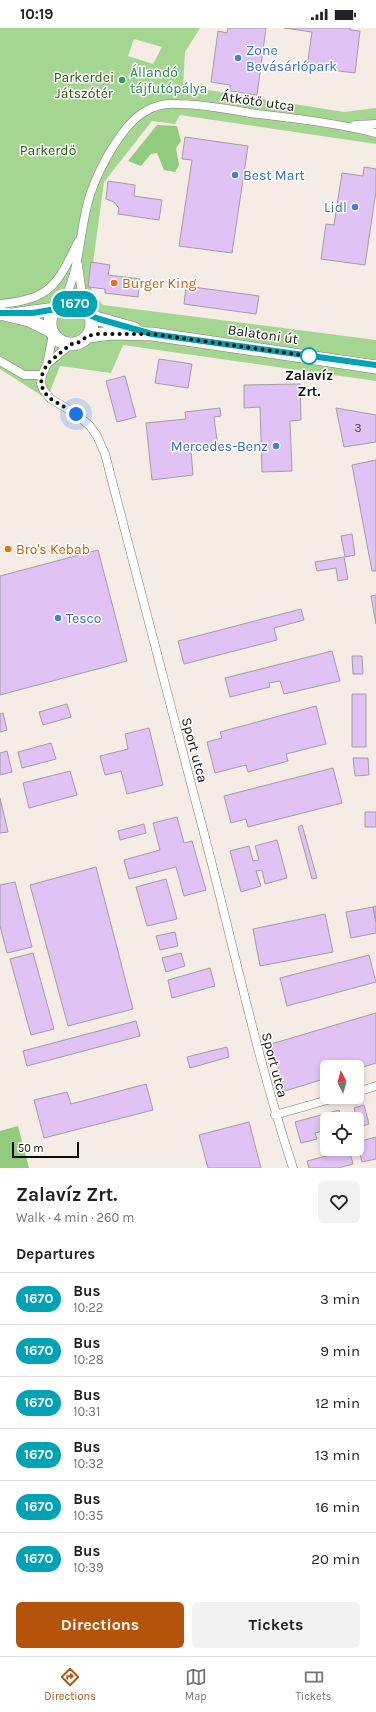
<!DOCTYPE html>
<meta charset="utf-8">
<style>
:root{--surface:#fff;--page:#f2f2f2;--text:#202124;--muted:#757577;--line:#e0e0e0;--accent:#b45309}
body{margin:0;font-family:Karla,sans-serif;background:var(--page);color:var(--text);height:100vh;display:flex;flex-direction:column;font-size:15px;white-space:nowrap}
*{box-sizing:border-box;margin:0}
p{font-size:13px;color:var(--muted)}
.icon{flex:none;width:22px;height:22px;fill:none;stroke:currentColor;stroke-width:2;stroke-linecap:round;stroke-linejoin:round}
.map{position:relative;height:1140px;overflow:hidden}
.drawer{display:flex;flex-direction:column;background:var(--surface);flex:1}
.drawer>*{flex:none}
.badge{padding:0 8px;border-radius:13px;font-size:14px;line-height:26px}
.needle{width:26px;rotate:354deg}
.controls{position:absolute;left:320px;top:1032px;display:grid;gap:8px}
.controls a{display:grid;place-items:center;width:44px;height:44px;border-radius:6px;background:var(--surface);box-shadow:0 2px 6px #0003;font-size:20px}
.scale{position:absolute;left:12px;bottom:10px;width:67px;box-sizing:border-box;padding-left:4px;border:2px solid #0f0d0a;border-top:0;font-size:11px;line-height:14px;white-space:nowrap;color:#0f0d0a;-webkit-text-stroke:3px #fff;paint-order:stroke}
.you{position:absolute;width:20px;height:20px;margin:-10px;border:3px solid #fff;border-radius:50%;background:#1a73e8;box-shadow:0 0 0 6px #1a73e833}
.map>.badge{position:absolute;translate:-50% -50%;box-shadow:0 0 0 2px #fff}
h2{padding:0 16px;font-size:15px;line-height:36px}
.round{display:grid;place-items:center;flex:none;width:42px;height:42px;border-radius:6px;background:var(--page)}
.head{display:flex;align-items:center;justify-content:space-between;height:68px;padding:0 16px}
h1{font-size:19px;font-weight:700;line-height:30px}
.cta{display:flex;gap:8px;margin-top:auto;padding:8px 16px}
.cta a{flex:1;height:46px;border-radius:6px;background:var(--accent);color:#fff;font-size:16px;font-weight:700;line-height:46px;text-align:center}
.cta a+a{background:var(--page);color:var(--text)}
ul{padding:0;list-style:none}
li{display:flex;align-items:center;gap:12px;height:52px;padding:0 16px;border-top:1px solid var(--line)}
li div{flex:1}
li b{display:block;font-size:15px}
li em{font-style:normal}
li .badge{min-width:44px;font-weight:700;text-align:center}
.status{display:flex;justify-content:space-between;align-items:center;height:28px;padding:0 20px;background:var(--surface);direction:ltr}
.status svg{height:11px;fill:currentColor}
.menu{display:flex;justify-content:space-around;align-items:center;height:56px;border-top:1px solid var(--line);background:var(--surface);font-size:11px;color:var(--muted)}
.menu a{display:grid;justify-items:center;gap:2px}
.menu .active{color:var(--accent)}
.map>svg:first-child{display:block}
.green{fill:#a4d692;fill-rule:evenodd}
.forest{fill:#91cc7c}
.building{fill:#e0c2f4;stroke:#a29da5}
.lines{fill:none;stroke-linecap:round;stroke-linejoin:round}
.minor-casing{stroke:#817973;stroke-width:9}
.primary-casing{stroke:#817973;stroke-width:14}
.minor{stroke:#fff;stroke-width:8}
.primary{stroke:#fff;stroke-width:13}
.line-casing{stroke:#fff;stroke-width:9}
.line{stroke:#00a3b4;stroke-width:6}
.walk{stroke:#0f0d0a;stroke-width:4;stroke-dasharray:0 7.2}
.shop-dot{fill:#3f7fe0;stroke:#fff;stroke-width:1.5}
.leisure-dot{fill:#2e9e5b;stroke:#fff;stroke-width:1.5}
.food-dot{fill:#e8710a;stroke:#fff;stroke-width:1.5}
.stop-dot{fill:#fff;stroke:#00a3b4;stroke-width:2}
.labels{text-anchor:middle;stroke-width:3;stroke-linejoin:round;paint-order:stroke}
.number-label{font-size:12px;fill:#433a44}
.shop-label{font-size:14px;fill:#366cbe;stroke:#fff;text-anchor:start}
.leisure-label{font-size:14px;fill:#27864d;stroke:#fff;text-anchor:start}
.park-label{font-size:14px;fill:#245b07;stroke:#fff}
.street-label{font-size:14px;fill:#0f0d0a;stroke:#fff}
.food-label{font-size:14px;fill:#c56008;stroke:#fff;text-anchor:start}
.stop-label{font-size:14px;font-weight:bold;fill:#0f0d0a;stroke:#fff}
</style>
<div class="status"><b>10:19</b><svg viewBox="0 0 49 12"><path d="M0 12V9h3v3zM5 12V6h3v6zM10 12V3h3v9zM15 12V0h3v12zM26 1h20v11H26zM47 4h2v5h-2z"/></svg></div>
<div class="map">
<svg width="376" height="1140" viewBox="0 0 376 1140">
<rect width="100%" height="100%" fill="#f5ece5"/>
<path class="green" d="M 0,0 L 200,0 L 185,24 L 183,58 L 344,84 L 376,80 L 376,116 L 180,87 L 175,96 L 152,93 L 104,154 L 90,257 L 93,265 L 103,277 L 376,312 L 376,353 L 123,317 L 111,345 L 60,338 L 47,371 L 0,341 ZM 134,11 L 162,19 L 153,36 L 128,28 Z"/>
<path class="forest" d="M 157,97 L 177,98 L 181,113 L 176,120 L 179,137 L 175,144 L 164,142 L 157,125 L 151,126 L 141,138 L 128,133 Z
M 18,1098 L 29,1140 L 0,1140 L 0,1103 Z"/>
<path class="building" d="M 228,0 L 266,0 L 257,67 L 230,63 L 230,57 L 211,54 L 218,3 L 227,5 Z
M 284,0 L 351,0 L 350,2 L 360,3 L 355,45 L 307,39 L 312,4 Z
M 185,109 L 248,118 L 232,225 L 179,218 L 192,132 L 182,131 Z
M 364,139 L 376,141 L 376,163 L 365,237 L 321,231 L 326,196 L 334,197 L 342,145 L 363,148 Z
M 108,153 L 135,157 L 134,168 L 162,172 L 159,192 L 118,186 L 119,180 L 114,174 L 106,171 Z
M 91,234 L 110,237 L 108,247 L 140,251 L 138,269 L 105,265 L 105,261 L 88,259 Z
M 186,258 L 259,268 L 256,286 L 184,276 Z
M 159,331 L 192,336 L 188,360 L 155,355 Z
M 125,348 L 136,389 L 117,394 L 106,353 Z
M 300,356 L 301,392 L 290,393 L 292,443 L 262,444 L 260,379 L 244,380 L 244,357 Z
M 220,380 L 221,388 L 214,389 L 218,420 L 191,422 L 193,447 L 152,452 L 146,395 L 186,391 L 185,384 Z
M 336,380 L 376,387 L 376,414 L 344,419 Z
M 376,432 L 376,543 L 372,543 L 352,437 Z
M 352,506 L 355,527 L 345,529 L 341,508 Z
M 98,522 L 127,633 L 0,667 L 0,548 Z
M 344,529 L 348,551 L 338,553 L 336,540 L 317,543 L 315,534 Z
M 376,567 L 376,596 L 371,568 Z
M 301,581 L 304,592 L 274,600 L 277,612 L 184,636 L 178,613 Z
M 332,623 L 340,653 L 284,666 L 280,653 L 269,655 L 270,659 L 230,669 L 225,650 Z
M 352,628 L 362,628 L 363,646 L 353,646 Z
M 352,666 L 366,666 L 366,719 L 352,719 Z
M 67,676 L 71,689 L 43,697 L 39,684 Z
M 316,678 L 326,716 L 286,726 L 288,733 L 248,744 L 246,737 L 215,745 L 207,714 L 222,710 L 220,704 Z
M 3,685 L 7,702 L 0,704 L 0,686 Z
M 149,700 L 163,757 L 127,766 L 121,743 L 105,747 L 100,728 L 128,721 L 125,706 Z
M 51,715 L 56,731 L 22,740 L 18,724 Z
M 7,723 L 12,744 L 0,747 L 0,725 Z
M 353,730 L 368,730 L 369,747 L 355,748 Z
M 333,740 L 342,775 L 248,799 L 246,791 L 231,795 L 224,768 Z
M 70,743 L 77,767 L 29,780 L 23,755 Z
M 0,770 L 8,804 L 0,805 Z
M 365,784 L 376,784 L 376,799 L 365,799 Z
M 177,789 L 184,815 L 192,813 L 206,862 L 184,868 L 176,839 L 129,851 L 124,832 L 160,822 L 153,795 Z
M 144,796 L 146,805 L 120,812 L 118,803 Z
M 302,797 L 317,850 L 312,851 L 298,799 Z
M 277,812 L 287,850 L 265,856 L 262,842 L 256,843 L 261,858 L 241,864 L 230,823 L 249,818 L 253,833 L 259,832 L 255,818 Z
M 96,839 L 133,981 L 68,998 L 30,857 Z
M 166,851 L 177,891 L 147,898 L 136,859 Z
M 15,854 L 32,919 L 7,925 L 0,898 L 0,857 Z
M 376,878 L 376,894 L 373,879 Z
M 373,879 L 376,894 L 376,905 L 351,910 L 346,884 Z
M 325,886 L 333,924 L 260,938 L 253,901 Z
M 175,904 L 178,918 L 160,922 L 156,908 Z
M 33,925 L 54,1001 L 31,1007 L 10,931 Z
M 181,925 L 185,938 L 166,944 L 162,930 Z
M 369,927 L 376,954 L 287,978 L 280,950 Z
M 210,940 L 215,958 L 172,970 L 168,952 Z
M 376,985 L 376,1035 L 357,1041 L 357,1039 L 327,1039 L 327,1050 L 285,1063 L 271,1016 Z
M 136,993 L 140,1008 L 27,1038 L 23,1023 Z
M 227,1019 L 229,1029 L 190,1040 L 187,1029 Z
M 146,1056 L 153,1082 L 44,1110 L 34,1072 L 67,1064 L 71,1076 Z
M 364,1077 L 369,1096 L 359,1099 L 354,1080 Z
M 339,1082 L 341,1091 L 327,1091 L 327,1102 L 315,1105 L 317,1111 L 301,1115 L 295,1094 Z
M 249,1094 L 261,1140 L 208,1140 L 199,1107 Z
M 376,1109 L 376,1131 L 362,1134 L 357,1114 Z
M 337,1121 L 349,1121 L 353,1136 L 338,1140 L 309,1140 L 307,1133 L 338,1125 Z"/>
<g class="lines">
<defs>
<path id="minor" d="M 355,97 L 376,96
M 78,237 L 84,280
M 0,276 C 51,271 57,257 78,214
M 61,277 C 82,243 78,201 91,164 C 100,139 122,96 146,83 C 156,77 167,75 178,76 C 202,76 227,81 250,85 C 293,90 335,95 376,105
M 53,307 L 47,336 L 42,347 L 41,356 L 44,363 L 51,371 L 76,386 L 90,398 L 97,408 L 105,426 C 138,557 174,687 207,817 C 235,925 258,1034 293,1140
M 0,333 L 24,347 L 42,347
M 47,336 L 71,316
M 357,1064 L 376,1058
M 275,1087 L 338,1069"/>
<path id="primary" d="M50 295a21 21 0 1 1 42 0a21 21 0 1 1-42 0Z
M 0,285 L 29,292 L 51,303
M 18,286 L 56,281
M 89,287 L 99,291 L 135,301
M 88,308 L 111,305 L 152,306 L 376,339"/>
</defs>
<use href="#minor" class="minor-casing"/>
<use href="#primary" class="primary-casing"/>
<use href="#minor" class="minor"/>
<use href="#primary" class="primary"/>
</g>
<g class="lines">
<defs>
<path id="line" d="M 0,285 L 33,285 L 56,281 L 63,276 L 72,275 L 81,278 L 89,287 L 99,291 L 152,306 L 376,337"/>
</defs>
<use href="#line" class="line-casing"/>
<use href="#line" class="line"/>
<path class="walk" d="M 76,386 L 51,371 L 44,364 L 41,356 L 42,347 L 47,336 L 71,316 L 76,316 L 88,308 L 97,306 L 152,306 L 309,328"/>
</g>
<g class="shop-dot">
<circle cx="238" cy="30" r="4"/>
<circle cx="235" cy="147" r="4"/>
<circle cx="355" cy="179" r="4"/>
<circle cx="276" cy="418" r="4"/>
<circle cx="58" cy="590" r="4"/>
</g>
<circle class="leisure-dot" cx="122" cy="52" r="4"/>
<g class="food-dot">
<circle cx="114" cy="255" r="4"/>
<circle cx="8" cy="521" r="4"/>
</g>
<circle class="stop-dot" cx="309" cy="328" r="8"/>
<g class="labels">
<g class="number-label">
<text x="358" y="404">3</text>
</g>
<g class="shop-label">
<text x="246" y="27">Zone<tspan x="246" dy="16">Bevásárlópark</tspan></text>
<text x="243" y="152">Best Mart</text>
<text x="347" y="184" text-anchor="end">Lidl</text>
<text x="268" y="423" text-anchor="end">Mercedes-Benz</text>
<text x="66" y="595">Tesco</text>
</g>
<g class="leisure-label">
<text x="130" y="49">Állandó<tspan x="130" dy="16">tájfutópálya</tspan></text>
</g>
<g class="park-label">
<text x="84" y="54">Parkerdei<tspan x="84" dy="16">Játszótér</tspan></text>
<text x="48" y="127">Parkerdő</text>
</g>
<g class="street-label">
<text transform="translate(258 73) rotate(8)" y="5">Átkötő utca</text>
<text transform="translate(263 306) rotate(8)" y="5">Balatoni út</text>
<text transform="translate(195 722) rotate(75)" y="5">Sport utca</text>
<text transform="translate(275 1037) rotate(75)" y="5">Sport utca</text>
</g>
<g class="food-label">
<text x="122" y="260">Burger King</text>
<text x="16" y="526">Bro's Kebab</text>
</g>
<g class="stop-label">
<text x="309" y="352">Zalavíz<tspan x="309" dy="16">Zrt.</tspan></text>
</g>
</g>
</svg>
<div class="controls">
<a><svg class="needle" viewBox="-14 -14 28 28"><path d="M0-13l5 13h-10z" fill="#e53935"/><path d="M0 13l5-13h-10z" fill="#757577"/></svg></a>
<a><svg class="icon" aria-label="locate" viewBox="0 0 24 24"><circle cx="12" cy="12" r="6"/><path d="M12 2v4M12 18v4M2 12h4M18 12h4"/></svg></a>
</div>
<div class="scale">50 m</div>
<div class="you" style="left:76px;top:386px"></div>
<b class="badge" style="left:75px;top:276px;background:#00a3b4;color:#fff">1670</b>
</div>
<section class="drawer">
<div class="head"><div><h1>Zalavíz Zrt.</h1><p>Walk · 4 min · 260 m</p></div><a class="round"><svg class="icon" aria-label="heart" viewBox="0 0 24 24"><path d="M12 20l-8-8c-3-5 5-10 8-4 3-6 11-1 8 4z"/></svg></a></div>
<h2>Departures</h2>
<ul>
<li><span class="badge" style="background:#00a3b4;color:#fff">1670</span><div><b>Bus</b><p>10:22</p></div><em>3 min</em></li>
<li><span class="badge" style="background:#00a3b4;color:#fff">1670</span><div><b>Bus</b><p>10:28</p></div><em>9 min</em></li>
<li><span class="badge" style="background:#00a3b4;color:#fff">1670</span><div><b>Bus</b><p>10:31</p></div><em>12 min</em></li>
<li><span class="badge" style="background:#00a3b4;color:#fff">1670</span><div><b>Bus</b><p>10:32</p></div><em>13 min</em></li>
<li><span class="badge" style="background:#00a3b4;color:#fff">1670</span><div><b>Bus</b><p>10:35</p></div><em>16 min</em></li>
<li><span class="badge" style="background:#00a3b4;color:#fff">1670</span><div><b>Bus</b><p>10:39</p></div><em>20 min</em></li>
</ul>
<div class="cta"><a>Directions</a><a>Tickets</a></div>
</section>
<nav class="menu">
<a class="active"><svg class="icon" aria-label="directions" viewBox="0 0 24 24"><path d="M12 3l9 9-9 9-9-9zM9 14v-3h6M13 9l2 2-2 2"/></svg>Directions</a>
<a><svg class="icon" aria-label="map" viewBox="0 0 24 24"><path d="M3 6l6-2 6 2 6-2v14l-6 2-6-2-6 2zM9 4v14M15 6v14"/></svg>Map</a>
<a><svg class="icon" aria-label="tickets" viewBox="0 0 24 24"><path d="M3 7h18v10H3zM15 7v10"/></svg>Tickets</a>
</nav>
